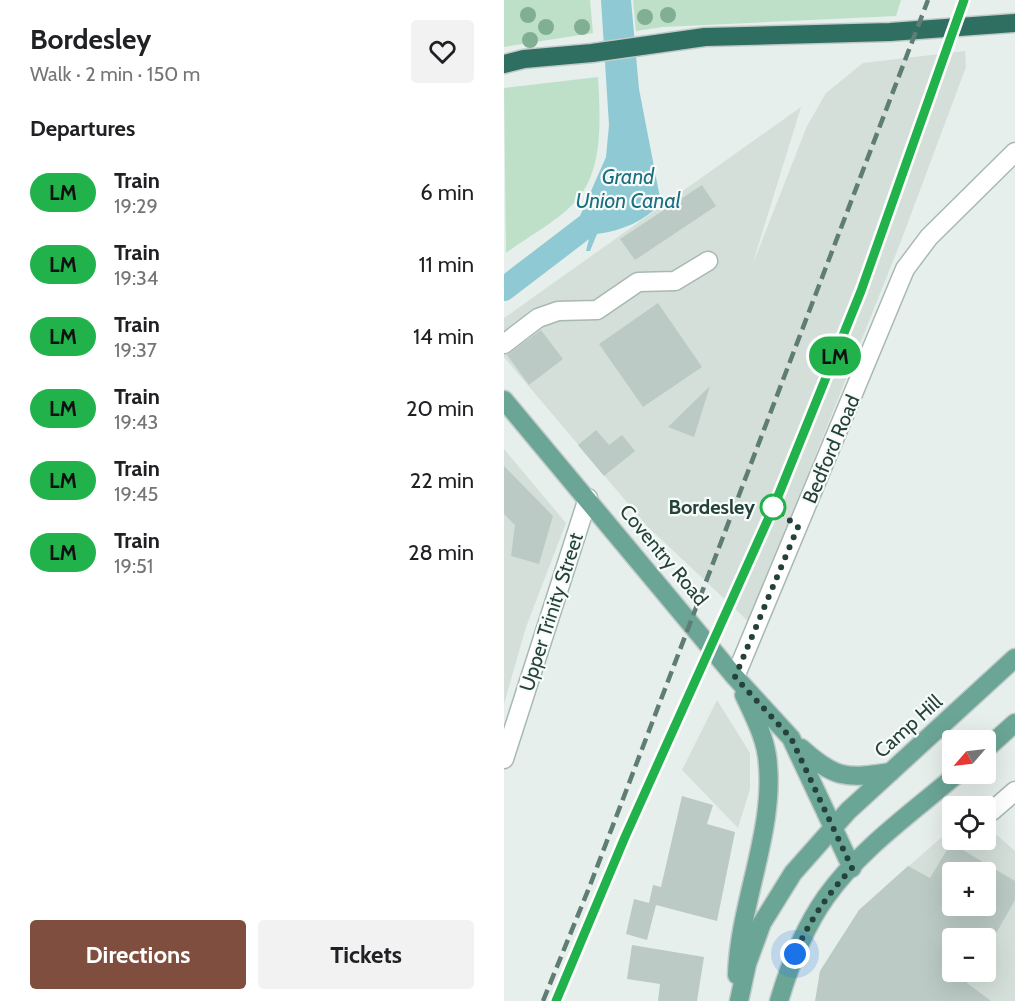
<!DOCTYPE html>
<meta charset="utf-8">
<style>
:root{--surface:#fff;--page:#f2f2f2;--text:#202124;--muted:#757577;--accent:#7f4e3f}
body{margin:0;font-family:Cabin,sans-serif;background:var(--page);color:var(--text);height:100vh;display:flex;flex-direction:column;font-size:22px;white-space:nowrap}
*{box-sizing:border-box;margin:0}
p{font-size:20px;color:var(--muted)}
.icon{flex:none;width:33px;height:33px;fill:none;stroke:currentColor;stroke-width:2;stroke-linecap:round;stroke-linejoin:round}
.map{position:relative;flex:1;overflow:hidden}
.side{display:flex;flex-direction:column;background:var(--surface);width:504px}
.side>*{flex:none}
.badge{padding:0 12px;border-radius:20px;font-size:21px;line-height:39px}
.needle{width:39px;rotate:242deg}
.buttons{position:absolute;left:438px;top:730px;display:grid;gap:12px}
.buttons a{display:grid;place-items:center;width:54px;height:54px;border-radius:6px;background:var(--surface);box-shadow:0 6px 24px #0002;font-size:30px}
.you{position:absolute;width:30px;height:30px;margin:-15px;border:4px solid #fff;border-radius:50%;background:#1a73e8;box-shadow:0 0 0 9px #1a73e833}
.map>.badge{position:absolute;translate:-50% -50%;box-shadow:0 0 0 3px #fff}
h2{padding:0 30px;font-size:22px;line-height:54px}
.round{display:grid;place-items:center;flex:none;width:63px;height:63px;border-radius:6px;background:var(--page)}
.summary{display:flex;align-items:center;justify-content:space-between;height:102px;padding:0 30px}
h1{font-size:28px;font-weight:700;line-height:45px}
.action{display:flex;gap:12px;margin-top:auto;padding:12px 30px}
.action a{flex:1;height:69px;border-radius:6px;background:var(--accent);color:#fff;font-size:24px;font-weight:700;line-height:69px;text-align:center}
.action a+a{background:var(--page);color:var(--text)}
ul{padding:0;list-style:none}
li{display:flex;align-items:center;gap:18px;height:72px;padding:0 30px}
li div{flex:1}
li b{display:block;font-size:22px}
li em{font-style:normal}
li .badge{min-width:66px;font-weight:700;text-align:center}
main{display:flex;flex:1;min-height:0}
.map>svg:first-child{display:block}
.built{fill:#d4dfda;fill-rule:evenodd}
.green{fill:#bfe0c8}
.water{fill:#8ec9d4}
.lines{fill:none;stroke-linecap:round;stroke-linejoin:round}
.canal{stroke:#8ec9d4;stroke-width:24}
.building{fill:#bbcac4;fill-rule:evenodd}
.minor-casing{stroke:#a8b8b2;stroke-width:21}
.major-casing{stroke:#c2cac8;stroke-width:21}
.highway-casing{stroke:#c2cac8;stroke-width:21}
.minor{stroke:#fff;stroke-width:18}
.major{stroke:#6aa596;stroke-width:18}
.highway{stroke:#2f6f62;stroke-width:18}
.rail{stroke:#5f7d75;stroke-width:4.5;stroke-dasharray:12 6;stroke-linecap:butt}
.tree{fill:#80af93}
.line-casing{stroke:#fff;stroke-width:14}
.line{stroke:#22b24c;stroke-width:9}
.walk{stroke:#24423a;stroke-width:6;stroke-dasharray:0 10.8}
.stop-dot{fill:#fff;stroke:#22b24c;stroke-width:3}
.labels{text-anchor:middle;stroke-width:4.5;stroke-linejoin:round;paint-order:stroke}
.street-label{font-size:20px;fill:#24423a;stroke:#f7fbf9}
.stop-label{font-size:20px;font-weight:bold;fill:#24423a;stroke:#f7fbf9;text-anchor:end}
.water-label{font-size:21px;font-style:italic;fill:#1c6f80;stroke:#f7fbf9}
</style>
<main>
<section class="side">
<div class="summary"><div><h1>Bordesley</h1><p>Walk · 2 min · 150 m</p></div><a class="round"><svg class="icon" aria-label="heart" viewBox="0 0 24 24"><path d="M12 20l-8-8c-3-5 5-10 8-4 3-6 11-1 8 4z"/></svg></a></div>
<h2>Departures</h2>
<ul>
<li><span class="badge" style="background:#22b24c;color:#111">LM</span><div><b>Train</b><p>19:29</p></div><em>6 min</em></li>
<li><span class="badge" style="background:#22b24c;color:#111">LM</span><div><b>Train</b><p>19:34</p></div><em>11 min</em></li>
<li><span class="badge" style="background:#22b24c;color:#111">LM</span><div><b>Train</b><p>19:37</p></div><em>14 min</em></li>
<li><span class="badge" style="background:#22b24c;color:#111">LM</span><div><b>Train</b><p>19:43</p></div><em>20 min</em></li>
<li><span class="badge" style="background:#22b24c;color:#111">LM</span><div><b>Train</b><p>19:45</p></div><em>22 min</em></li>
<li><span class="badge" style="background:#22b24c;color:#111">LM</span><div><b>Train</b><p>19:51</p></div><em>28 min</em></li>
</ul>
<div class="action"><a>Directions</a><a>Tickets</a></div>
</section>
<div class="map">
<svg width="511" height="1001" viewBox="0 0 511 1001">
<rect width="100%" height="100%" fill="#e6efeb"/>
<path class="built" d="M 461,51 L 462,67 L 397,241 L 245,622 L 143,526 L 0,357 L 0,318 L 297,107 L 248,266 L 303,126 L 322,93 L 359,63 Z
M 0,449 L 62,523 L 22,627 L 0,704 Z
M 213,700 L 246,753 L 246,789 L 234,828 L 178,770 Z
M 447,829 L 448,840 L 482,840 L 482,830 L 487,830 L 511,851 L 511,1001 L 312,1001 L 316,971 L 355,910 ZM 448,873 L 482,873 L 482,906 L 448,906 ZM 448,939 L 482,939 L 482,972 L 448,972 Z"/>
<path class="green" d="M 0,0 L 86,0 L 89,33 L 0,47 Z
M 129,0 L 397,0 L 392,16 L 159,27 L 132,31 Z
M 94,77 C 96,118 101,172 69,204 C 51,223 23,237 2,253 L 0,88 Z"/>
<path class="water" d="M 97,0 L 127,0 L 135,89 L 157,203 C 141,221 117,231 93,234 L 86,251 L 82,251 L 86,235 L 65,241 L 102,157 L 105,125 Z"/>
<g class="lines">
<path class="canal" d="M 0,289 L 89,221"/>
</g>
<path class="building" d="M 198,185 L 212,206 L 131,260 L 116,239 Z
M 154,303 L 198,367 L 139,407 L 95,344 Z
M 37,330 L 59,359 L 25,385 L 3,355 Z
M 206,386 L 190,437 L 164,427 Z
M 92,430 L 105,445 L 118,435 L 131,451 L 100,476 L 74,445 Z
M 0,466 L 49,516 L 35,564 L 7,556 L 11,525 L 0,514 Z
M 178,796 L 209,805 L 203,824 L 231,832 L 213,921 L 152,905 L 143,940 L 122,934 L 130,899 L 145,903 L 149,885 L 157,887 Z
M 447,843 L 511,881 L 511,900 L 482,951 L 482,939 L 448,939 L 448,972 L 469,972 L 463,983 L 487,1001 L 311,1001 L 316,971 L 355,910 L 404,866 L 426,878 ZM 448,873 L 482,873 L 482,906 L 448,906 Z
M 128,945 L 200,957 L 193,1001 L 154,1001 L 156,984 L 123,979 Z"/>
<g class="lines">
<defs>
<path id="minor" d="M 0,344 L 34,318 L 54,311 L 93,310 L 134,282 L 171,281 L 204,261
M 231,677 L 401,269 L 425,237 L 511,152
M 0,759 L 84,498
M 488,811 L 511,791"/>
<path id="major" d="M 0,400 L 231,677 L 287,738 L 348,868
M 297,748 C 331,779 343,779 387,772
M 482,749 L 511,723
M 233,975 C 235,903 273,827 263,756 C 260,735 249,714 240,695
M 235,1001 L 243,964 L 258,923 L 289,873 L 344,811 L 511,658
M 275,1001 C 286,964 300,928 322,897 C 356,849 409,812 453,774"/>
<path id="highway" d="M 0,64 L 20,59 L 88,53 L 201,37 L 386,32 L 511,23"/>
</defs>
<use href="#minor" class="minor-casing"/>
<use href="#major" class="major-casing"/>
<use href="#highway" class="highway-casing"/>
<use href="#minor" class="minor"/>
<use href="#major" class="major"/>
<use href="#highway" class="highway"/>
<path class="rail" d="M 39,1001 L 85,888 L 424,0
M 52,1001 C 121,835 198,673 269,509 C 340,342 403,172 460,0"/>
</g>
<g class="tree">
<circle cx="24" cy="15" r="8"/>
<circle cx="164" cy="15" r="8"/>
<circle cx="141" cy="17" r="8"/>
<circle cx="42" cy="27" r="8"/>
<circle cx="78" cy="27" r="8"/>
<circle cx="26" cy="40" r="8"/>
</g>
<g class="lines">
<defs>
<path id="line" d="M 52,1001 L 121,837 L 270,506 L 357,291 L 460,0"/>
</defs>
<use href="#line" class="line-casing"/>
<use href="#line" class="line"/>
<path class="walk" d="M 269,507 L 294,527 L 231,677 L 287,738 L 348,868 C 324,894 305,921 291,954"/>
</g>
<circle class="stop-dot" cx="269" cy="507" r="12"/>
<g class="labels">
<g class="street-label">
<text transform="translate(327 449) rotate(-67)" y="7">Bedford Road</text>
<text transform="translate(160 555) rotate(50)" y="7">Coventry Road</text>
<text transform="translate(47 612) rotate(-72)" y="7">Upper Trinity Street</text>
<text transform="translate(404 726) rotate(-42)" y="7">Camp Hill</text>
</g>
<g class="stop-label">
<text x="251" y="514">Bordesley</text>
</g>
<g class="water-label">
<text x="124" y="184">Grand<tspan x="124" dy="24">Union Canal</tspan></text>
</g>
</g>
</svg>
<div class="buttons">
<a><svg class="needle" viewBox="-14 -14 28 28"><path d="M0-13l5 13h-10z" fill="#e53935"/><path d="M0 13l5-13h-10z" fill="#757577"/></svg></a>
<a><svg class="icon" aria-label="locate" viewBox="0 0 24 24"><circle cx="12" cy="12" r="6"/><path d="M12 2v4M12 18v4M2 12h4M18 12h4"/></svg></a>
<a>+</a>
<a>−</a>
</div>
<div class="you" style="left:291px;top:954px"></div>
<b class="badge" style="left:331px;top:356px;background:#22b24c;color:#111">LM</b>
</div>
</main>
